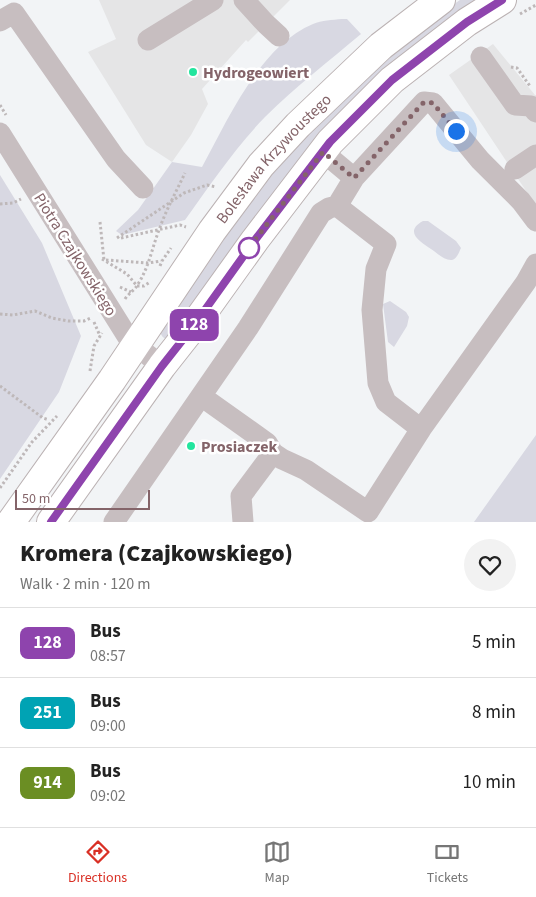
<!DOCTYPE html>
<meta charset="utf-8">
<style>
:root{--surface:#fff;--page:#f2f2f2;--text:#222;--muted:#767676;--line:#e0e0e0;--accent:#d93025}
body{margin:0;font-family:"Source Sans 3",sans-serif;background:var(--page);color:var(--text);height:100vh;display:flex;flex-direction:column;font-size:19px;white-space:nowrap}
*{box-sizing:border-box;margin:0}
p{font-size:16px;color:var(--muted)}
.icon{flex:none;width:28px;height:28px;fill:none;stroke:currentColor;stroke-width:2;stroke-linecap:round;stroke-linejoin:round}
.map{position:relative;height:522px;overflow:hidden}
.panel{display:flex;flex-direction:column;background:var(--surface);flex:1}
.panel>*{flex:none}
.badge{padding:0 10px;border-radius:8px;font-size:18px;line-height:32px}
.scale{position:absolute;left:15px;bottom:12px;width:135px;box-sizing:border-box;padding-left:5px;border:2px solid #846469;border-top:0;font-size:14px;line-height:18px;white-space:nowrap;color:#846469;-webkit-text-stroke:4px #fff;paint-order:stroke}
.you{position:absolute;width:25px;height:25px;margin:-12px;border:4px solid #fff;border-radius:50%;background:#1a73e8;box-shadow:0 0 0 8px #1a73e833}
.map>.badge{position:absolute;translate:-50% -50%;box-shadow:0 0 0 2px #fff}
.round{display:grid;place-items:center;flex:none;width:52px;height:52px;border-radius:26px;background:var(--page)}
.headline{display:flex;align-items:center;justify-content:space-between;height:85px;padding:0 20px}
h1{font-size:24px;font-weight:800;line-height:38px}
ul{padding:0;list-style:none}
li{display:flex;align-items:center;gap:15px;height:70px;padding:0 20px;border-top:1px solid var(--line)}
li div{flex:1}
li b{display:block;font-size:19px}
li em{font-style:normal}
li .badge{min-width:55px;font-weight:700;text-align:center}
.menu{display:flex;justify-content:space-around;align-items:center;height:70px;border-top:1px solid var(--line);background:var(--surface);font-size:14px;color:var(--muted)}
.menu a{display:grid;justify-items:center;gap:2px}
.menu .active{color:var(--accent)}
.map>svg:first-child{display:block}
.built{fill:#e5e5e6}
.green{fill:#d8d8e2}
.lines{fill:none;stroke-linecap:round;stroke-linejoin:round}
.major-casing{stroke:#bbb2b3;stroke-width:30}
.path{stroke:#beb8b9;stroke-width:3;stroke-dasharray:2.5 2.5;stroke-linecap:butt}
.minor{stroke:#c7bec0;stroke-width:21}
.major{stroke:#fff;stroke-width:28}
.line-casing{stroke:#fff;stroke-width:11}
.line{stroke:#8e44ad;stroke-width:8}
.walk{stroke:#846469;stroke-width:5;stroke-dasharray:0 9}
.poi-dot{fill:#23e59e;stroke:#fff;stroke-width:2}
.stop-dot{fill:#fff;stroke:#8e44ad;stroke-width:2.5}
.labels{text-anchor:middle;stroke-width:5;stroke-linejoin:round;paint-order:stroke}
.poi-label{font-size:16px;font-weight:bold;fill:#846469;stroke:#fff;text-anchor:start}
.street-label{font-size:16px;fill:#846469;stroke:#fff}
</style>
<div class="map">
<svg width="536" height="522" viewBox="0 0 536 522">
<rect width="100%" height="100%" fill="#f2f4f6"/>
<path class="built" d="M 99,0 L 290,0 L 248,42 L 246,40 L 202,89 L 208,104 L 191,135 L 172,162 L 146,145 L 88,52 L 116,39 Z
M 493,44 L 535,95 L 536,95 L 536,206 L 449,75 Z"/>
<path class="green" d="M 460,0 L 483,0 L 232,254 L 166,339 C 162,337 161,335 160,331 L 252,199 L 295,146 L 377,63 L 434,18 Z
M 342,19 L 347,19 L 361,34 C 329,61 295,87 265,117 C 235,148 210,185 185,220 L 122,235 L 116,231 L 138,210 L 172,162 L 202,167 C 228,119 260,46 313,24 C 322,20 332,20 342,19 Z
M 0,175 L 42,243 L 81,336 L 59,392 L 0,479 Z
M 423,221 L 428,221 L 456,241 L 461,248 C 459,252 457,259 452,260 C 445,261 437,253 431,249 C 421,242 403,232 423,221 Z
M 390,301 L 406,312 L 409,317 L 407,326 L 394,347 L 388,342 L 383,304 Z
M 536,435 L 536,522 L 474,522 Z"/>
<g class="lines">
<defs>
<g id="major">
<path id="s1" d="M 11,522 L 112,380 L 212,231 L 261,165 L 298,125 L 381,46 L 441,0"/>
<path d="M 51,522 L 162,366 L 192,328 L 255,240 L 330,142 L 392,80 L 467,22 L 502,0"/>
</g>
</defs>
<use href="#major" class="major-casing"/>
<path class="path" d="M 520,14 L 536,5
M 511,67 L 517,68 L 530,86
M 0,105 L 6,115
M 0,204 L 13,203 L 21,199
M 100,222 L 104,260
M 117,238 L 184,193 L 207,185 L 216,187
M 121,238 L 180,225 L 186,227
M 102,259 L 127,274 L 137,286
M 106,260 L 148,263 L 161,261
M 160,266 L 162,261 L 171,248
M 137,286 L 144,286 L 150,282
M 120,287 L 131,292
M 125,299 C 129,293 135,290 138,284 C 149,267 152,248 159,230 C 166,210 176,192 185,173
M 0,314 L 13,315 L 35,311 L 52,318 L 68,321 L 84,321 L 91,318
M 94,322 L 100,336
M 90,371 L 94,346 L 102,333
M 0,386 L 43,418 L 49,420
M 0,488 L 32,442 L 57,416"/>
<path class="minor" d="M 244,0 L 266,24 L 279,36
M 0,21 L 14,13 L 116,159 L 143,188
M 148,40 L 213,0
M 481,57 L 515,105 L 531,106 L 536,112
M 0,133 L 127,336 L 135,345 L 162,366
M 323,152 L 354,178
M 515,169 L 536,155
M 337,206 L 354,178 L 424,102 L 433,103 L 480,160 L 521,201 L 536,221
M 421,429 L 526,282 L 536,264
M 114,522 L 248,328 L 321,213 L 329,208 L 337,206 L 386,244 L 376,269 L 372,310 L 378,383 L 386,402 L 421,429 L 368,512 L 306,470 L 282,459 L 273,453 L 267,443 L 201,396
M 243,522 L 241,496 L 273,453"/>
<use href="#major" class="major"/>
</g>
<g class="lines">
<defs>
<path id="line" d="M 51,522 L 162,366 L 192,328 L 255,240 L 330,142 L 392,80 L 467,22 L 502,0"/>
</defs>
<use href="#line" class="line-casing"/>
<use href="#line" class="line"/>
<path class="walk" d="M 249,248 L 244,254 L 323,152 L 354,178 L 424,102 L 433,103 L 456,131"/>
</g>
<g class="poi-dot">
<circle cx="193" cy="72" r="5"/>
<circle cx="191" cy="446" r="5"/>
</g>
<circle class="stop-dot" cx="249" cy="248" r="10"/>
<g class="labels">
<g class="poi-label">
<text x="203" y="78">Hydrogeowiert</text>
<text x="201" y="452">Prosiaczek</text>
</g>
<g class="street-label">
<text dy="6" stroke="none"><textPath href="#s1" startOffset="449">Bolesława Krzywoustego</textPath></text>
<text transform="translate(76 254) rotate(58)" y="6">Piotra Czajkowskiego</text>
</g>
</g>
</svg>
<div class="scale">50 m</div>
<div class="you" style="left:456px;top:131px"></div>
<b class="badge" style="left:194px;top:325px;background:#8e44ad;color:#fff">128</b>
</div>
<section class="panel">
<div class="headline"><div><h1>Kromera (Czajkowskiego)</h1><p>Walk · 2 min · 120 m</p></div><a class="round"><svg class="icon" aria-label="heart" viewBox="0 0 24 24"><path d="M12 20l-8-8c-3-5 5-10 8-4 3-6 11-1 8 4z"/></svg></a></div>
<ul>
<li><span class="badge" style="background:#8e44ad;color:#fff">128</span><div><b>Bus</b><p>08:57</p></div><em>5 min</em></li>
<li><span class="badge" style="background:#00a3b4;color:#fff">251</span><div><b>Bus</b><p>09:00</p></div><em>8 min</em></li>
<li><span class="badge" style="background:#6b8e23;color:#fff">914</span><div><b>Bus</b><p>09:02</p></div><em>10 min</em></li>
</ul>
</section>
<nav class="menu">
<a class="active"><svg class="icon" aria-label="directions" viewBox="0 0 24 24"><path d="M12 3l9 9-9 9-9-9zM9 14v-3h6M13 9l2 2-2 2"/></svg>Directions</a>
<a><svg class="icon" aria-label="map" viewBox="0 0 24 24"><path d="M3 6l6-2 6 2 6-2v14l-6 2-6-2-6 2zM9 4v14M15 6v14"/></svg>Map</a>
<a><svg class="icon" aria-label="tickets" viewBox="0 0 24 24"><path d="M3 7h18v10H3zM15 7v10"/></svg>Tickets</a>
</nav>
